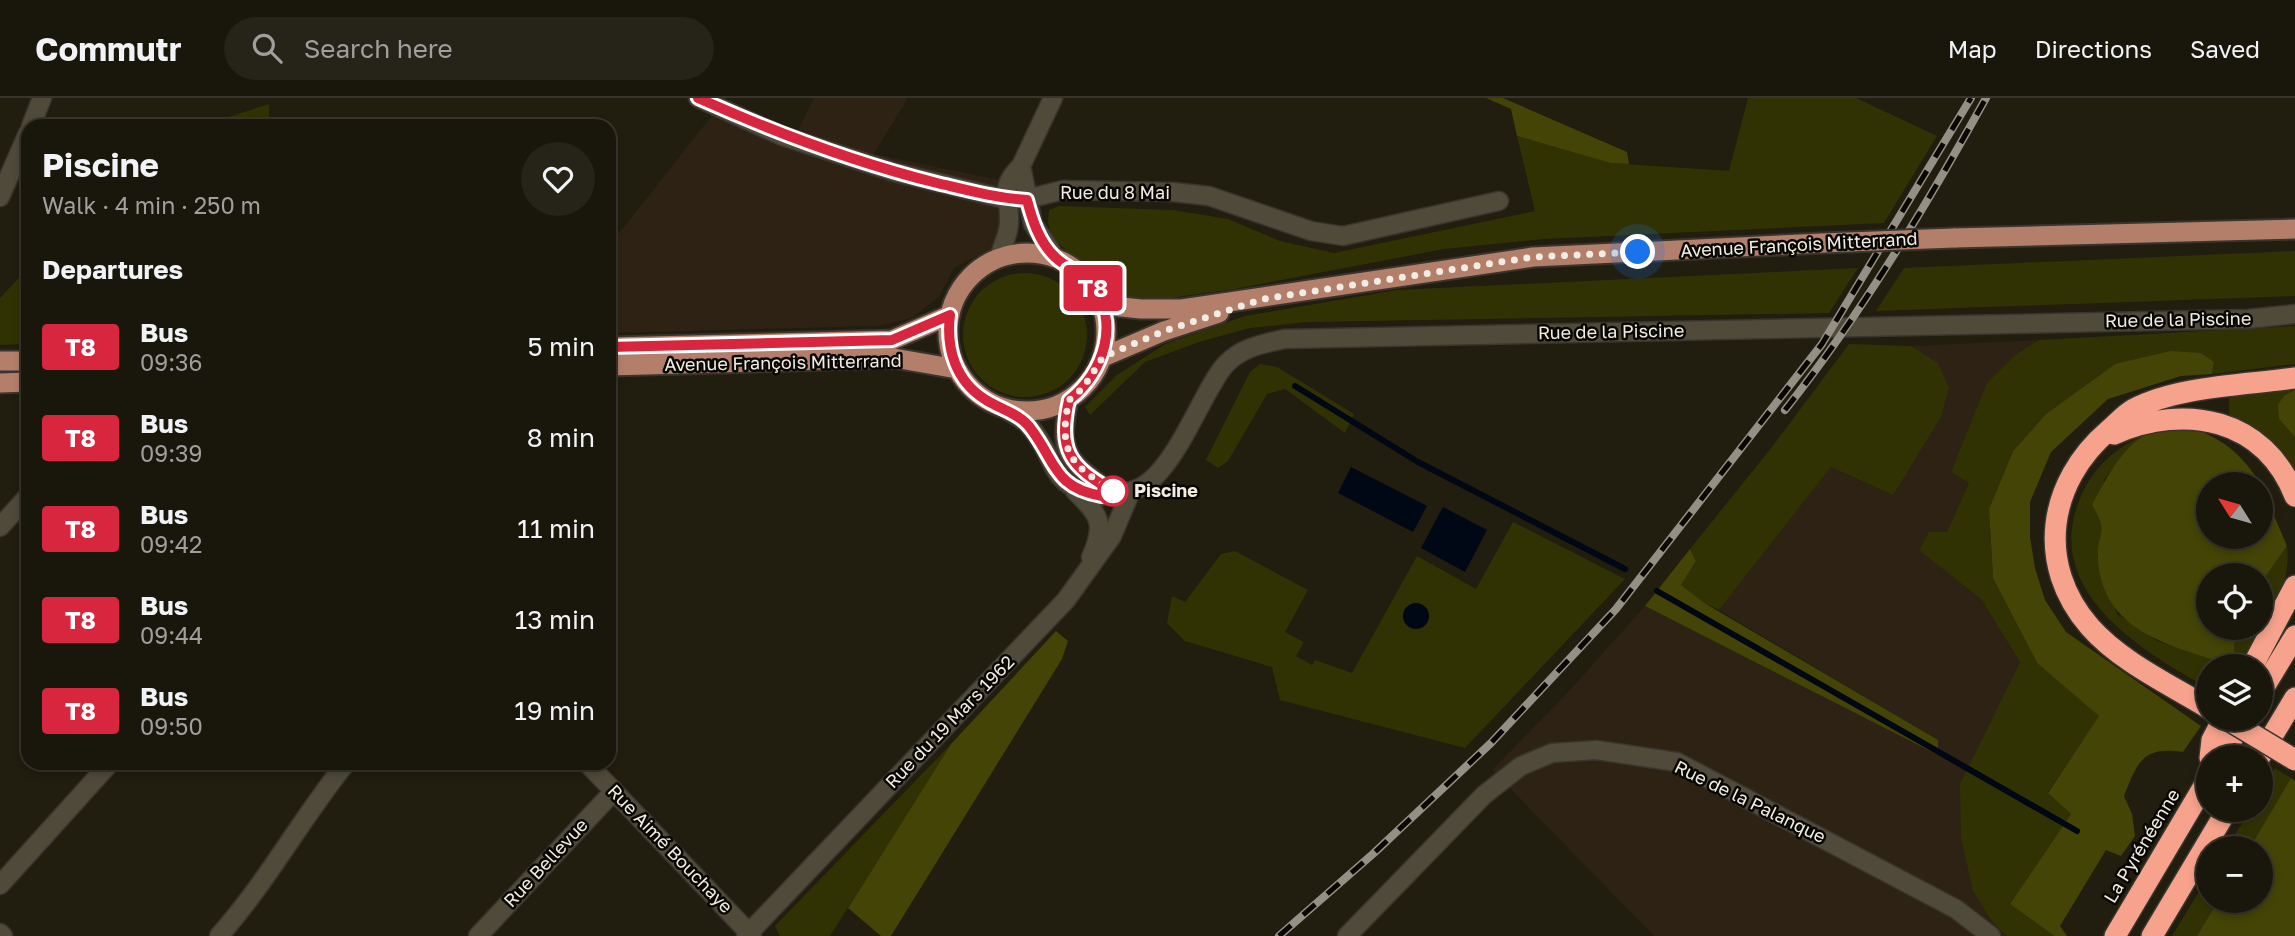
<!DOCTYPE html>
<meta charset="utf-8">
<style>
:root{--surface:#19160b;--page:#262319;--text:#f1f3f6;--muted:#9f9f9d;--line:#37352c}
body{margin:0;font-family:"Golos Text",sans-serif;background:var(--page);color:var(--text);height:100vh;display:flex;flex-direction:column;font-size:26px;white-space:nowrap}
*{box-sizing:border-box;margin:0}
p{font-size:23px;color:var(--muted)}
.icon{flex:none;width:38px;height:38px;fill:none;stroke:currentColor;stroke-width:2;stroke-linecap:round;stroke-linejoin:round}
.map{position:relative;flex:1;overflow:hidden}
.sheet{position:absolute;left:21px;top:21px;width:595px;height:651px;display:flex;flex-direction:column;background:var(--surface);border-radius:21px;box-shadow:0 4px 10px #0003,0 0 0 2px var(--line)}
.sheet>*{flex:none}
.badge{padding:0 14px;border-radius:5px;font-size:24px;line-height:46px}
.needle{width:46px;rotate:307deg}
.controls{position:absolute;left:2196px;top:374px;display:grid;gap:14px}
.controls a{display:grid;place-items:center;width:77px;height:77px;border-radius:50%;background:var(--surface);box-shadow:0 4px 10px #0003,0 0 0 2px var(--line);font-size:35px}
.you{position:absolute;width:35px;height:35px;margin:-18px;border:5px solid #fff;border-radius:50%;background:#1a73e8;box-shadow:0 0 0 10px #1a73e833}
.map>.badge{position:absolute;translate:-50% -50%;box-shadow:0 0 0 4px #fff}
h2{padding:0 21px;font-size:26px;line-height:63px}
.round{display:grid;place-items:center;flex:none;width:74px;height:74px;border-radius:37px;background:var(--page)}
.headline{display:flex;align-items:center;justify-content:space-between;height:119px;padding:0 21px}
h1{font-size:33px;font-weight:700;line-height:52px}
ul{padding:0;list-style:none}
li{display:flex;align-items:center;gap:21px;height:91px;padding:0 21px}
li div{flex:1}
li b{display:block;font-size:26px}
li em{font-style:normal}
li .badge{min-width:77px;font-weight:700;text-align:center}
header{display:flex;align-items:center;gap:42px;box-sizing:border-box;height:98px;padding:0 35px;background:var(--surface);border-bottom:2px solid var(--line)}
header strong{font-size:33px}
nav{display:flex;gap:38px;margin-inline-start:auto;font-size:24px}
.search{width:490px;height:63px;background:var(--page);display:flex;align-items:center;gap:18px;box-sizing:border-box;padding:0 24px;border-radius:38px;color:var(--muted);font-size:26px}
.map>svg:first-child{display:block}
.commercial{fill:#2d2213}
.green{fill:#313204}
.forest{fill:#434405}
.water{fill:#000715}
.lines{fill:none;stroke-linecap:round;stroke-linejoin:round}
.stream{stroke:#000715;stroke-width:6}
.minor-casing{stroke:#39352e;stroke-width:21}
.primary-casing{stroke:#39352e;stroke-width:23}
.motorway-casing{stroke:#39352e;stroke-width:24}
.minor{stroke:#4f4a3a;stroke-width:18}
.primary{stroke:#b37f6b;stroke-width:19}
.motorway{stroke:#f6a28c;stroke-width:21}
.rail-casing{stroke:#949085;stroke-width:8}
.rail{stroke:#090703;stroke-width:5;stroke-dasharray:16;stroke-linecap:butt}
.primary-bridge-casing{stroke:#39352e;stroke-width:23;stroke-linecap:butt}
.motorway-bridge-casing{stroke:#39352e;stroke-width:24;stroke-linecap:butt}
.primary-bridge{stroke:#b37f6b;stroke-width:19}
.motorway-bridge{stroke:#f6a28c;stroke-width:21}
.line-casing{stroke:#fff;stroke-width:16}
.line{stroke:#d7263d;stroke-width:10}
.walk{stroke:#f1ede4;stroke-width:7;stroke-dasharray:0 12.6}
.stop-dot{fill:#fff;stroke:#d7263d;stroke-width:3.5}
.labels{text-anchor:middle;stroke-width:5;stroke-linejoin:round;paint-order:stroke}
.street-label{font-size:18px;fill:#f1ede4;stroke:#090703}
.stop-label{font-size:18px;font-weight:bold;fill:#f1ede4;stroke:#090703;text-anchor:start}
</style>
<header>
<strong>Commutr</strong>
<div class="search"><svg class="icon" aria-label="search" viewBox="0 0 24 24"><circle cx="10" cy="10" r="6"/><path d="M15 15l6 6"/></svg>Search here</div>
<nav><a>Map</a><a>Directions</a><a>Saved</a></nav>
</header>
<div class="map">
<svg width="2295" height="838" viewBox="0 0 2295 838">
<rect width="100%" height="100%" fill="#211d0f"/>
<path class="commercial" d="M 814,0 L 908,0 L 874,56 L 1009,84 L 1003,126 L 991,151 L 954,170 L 939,199 L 912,220 L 879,228 L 609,235 L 609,148 L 724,2 L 798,32 Z
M 2039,242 L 2018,255 L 1952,374 L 1969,385 L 1947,434 L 1959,481 L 1981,501 L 2020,564 L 1960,687 L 1994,826 L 2007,838 L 1654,838 L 1492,672 L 1571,591 L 1645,508 L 1938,656 L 1937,642 L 1719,512 L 1831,369 L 1893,397 L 1938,265 L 1911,248 Z"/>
<path class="green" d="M 1748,0 L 1856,0 L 1937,38 L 1884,125 L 1543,141 L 1444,151 L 1235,191 L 1139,204 L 1108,192 L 1052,139 L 1048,125 L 1049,112 L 1059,108 L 1173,112 L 1228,121 L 1280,143 L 1334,155 L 1535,113 L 1517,38 L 1610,65 L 1729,73 Z
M 269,6 L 269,28 L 213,28 L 213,24 Z
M 2295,153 L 2295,198 L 1876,213 L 1904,170 Z
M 28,170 L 28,246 L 0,247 L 0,200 Z
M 1858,170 L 1829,215 L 1307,224 L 1250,230 L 1199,244 L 1145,264 L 1090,317 L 1085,309 L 1117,277 L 1167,245 L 1245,218 L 1397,192 Z
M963 237a62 62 0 1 1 124 0a62 62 0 1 1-124 0Z
M 2295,228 L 2295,266 L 2212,276 L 2214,264 L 2115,266 L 2046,316 L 2013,353 L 1989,411 L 1993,480 L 2037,565 L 2100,618 L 2048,694 L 2071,716 L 2010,806 L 2054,838 L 2007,838 L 1994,826 L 1973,793 L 1961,739 L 1960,686 L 2020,564 L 1981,501 L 1919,452 L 1929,434 L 1947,434 L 1969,385 L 1951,374 L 1987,285 L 2018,255 L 2039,242 Z
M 1849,246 L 1911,248 L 1938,265 L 1949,290 L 1941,319 L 1893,397 L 1831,369 L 1719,512 L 1706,506 L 1681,487 L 1696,463 L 1690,451 L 1772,349 Z
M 1260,266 L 1277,269 L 1354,316 L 1345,335 L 1285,291 L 1267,296 L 1228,363 L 1218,370 L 1206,362 L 1250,274 Z
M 2295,288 L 2295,292 L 2285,297 L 2279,321 L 2295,339 L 2295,377 L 2263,340 L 2229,317 L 2229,299 Z
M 2154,332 L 2131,348 L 2104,382 L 2100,421 L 2104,434 L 2097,458 L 2117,516 L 2157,543 L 2223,565 L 2234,555 L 2235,530 L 2261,530 L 2261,485 L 2287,448 C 2292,493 2264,531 2241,569 L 2208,569 L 2208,590 C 2142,553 2043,494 2079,403 C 2093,366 2120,347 2154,332 Z
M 1513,424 L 1625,481 L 1465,650 L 1280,602 L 1272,569 L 1185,543 L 1167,525 L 1172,498 L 1185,504 L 1221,456 L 1235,453 L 1308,492 L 1285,534 L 1304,544 L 1296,558 L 1312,567 L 1315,562 L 1352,575 L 1417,458 L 1476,491 Z
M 951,646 L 830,838 L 780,838 L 775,828 Z
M 2275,670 L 2291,680 L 2249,751 L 2226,751 L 2250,712 L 2261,712 L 2261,694 Z
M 2208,779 L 2208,803 L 2218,803 L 2197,838 L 2172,838 Z"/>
<path class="forest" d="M 1486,0 L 1503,0 L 1627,54 L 1629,66 L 1610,65 L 1517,38 L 1511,11 Z
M 2171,253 L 2201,255 L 2214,264 L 2212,276 L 2181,278 L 2108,301 L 2051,354 L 2030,404 L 2030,439 L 2035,470 L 2045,502 L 2066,534 L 2201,628 L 2183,654 C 2143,648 2138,663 2124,698 L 2132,716 L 2135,738 L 2121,758 L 2106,752 L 2060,828 L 2067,838 L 2054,838 L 2010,806 L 2071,716 L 2048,695 L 2099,618 L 2037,565 L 1993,480 L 1989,411 L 2013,353 L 2046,316 L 2115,266 Z
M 2295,292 L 2295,339 L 2279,321 L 2278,306 L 2285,297 Z
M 2185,328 C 2220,338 2242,355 2261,387 L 2208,387 L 2208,439 L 2261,439 L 2261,387 L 2287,448 L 2261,485 L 2261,478 L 2208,478 L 2208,530 L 2235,530 L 2234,555 L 2223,565 C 2166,546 2104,533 2098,463 C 2095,435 2111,438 2092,407 C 2105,382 2127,339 2157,332 C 2166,329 2176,329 2185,328 Z
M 1690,451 L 1696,463 L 1681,487 L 1706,506 L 1938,642 L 1938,657 L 1645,508 Z
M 1056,533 L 1068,543 L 1062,561 L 891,838 L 881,838 L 848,810 L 951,646 Z
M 2291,680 L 2295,683 L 2295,838 L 2197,838 L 2218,803 L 2261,803 L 2261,751 L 2249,751 Z"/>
<path class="water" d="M 1351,369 L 1427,408 L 1413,434 L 1338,395 Z
M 1443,409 L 1487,432 L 1465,474 L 1421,450 Z
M1403 518a13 13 0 1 1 26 0a13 13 0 1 1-26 0Z"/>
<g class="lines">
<path class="stream" d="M 1295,288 L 1418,364 L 1625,471
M 1657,493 L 2077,733"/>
<defs>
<path id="minor" d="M 698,0 L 782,38 L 894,74 L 1005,101 L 1027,101 L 1063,92 L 1173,94 L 1209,98 L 1311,133 L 1343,138 L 1499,103
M 1053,0 L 1021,68 L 1033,126 L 1055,159
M 31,28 L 42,0
M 0,99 L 28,35
M 999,160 C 1002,150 1006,141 1008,132 C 1014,104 995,92 1021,68
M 1069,302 C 1063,330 1059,355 1085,374 C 1093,381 1102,389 1112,392 C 1165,411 1199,294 1226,266 C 1242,249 1263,246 1284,241 L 2248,221 L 2295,216
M 1003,310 C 1012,316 1024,321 1030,329 C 1059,362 1045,388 1102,398 L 1113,393
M 1075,393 C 1100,417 1106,426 1091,459
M 0,429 L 28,398
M 587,665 L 752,838
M 0,787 L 110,665
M 0,835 L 3,838
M 219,838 C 267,784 301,721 346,665
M 478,838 L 614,693
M 746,838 L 1066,502 L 1112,438 L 1131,393
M 1347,838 L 1484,697 L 1521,668 L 1552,655 L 1596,652 L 1677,664 L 1956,811 L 1991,838"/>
<path id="primary" d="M 1954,140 L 2295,131
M948 234a79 79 0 1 1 158 0a79 79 0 1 1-158 0Z
M 1102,207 L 1141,211 L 1182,211 L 1533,159 L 1822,145
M 609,249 L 892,242 L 950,217
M 1103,259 L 1164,233 L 1219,215
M 0,263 L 28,263
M 609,268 L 894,260 L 957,271
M 0,285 L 28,284"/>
<path id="motorway" d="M 2114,336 C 2186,305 2264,320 2295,398
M 2252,569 L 2295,488
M 2261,594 L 2295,538
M 2208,610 C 2169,586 2121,564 2090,529 C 2035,466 2048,384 2109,332 C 2117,325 2125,316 2134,311 C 2178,288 2246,287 2295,280
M 2210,660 L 2212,642 L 2223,621
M 2221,660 L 2244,621
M 2259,660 L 2295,600
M 2115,838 L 2208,681
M 2152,838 L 2227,712"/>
</defs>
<use href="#minor" class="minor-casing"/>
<use href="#primary" class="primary-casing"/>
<use href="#motorway" class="motorway-casing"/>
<use href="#minor" class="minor"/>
<use href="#primary" class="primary"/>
<use href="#motorway" class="motorway"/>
<defs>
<path id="rail" d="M 1785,312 C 1862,215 1926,108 1986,0
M 1279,838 L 1374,755 L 1491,645 L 1616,511 L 1822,246 L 1971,0"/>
</defs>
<use href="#rail" class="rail-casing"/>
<use href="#rail" class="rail"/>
<defs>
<path id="primary-bridge" d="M 1822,145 L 1954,140"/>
<path id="motorway-bridge" d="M 2227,621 L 2295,662"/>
</defs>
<use href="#primary-bridge" class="primary-bridge-casing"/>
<use href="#motorway-bridge" class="motorway-bridge-casing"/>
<use href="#primary-bridge" class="primary-bridge"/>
<use href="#motorway-bridge" class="motorway-bridge"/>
</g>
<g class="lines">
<defs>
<path id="line" d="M 609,249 L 892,242 L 950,217 C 946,250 955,283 986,302 C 1000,311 1021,316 1031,331 C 1056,364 1054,390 1102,398 L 1113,393 C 1069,368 1058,352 1069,302 C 1104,275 1122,222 1089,184 C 1079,173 1065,169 1055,159 C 1039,144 1032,121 1027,102 C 996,100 967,92 937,85 C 853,64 776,35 698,0"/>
</defs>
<use href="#line" class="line-casing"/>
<use href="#line" class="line"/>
<path class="walk" d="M 1113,393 C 1070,366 1058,354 1069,302 L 1083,290 L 1103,259 L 1164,233 L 1263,201 L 1533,159 L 1638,154"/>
</g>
<circle class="stop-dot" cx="1113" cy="393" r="14"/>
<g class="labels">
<g class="street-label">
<text x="1115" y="101">Rue du 8 Mai</text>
<text transform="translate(1799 147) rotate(-3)" y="6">Avenue François Mitterrand</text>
<text transform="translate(2178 222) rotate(-1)" y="6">Rue de la Piscine</text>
<text transform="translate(1611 234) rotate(-1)" y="6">Rue de la Piscine</text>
<text transform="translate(783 265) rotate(-1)" y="6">Avenue François Mitterrand</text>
<text transform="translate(950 624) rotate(-46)" y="6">Rue du 19 Mars 1962</text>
<text transform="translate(1750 704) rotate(26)" y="6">Rue de la Palanque</text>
<text transform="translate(2142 748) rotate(-59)" y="6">La Pyrénéenne</text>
<text transform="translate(670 751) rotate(46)" y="6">Rue Aimé Bouchaye</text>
<text transform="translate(546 765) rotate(-47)" y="6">Rue Bellevue</text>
</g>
<g class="stop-label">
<text x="1134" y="399">Piscine</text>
</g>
</g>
</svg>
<div class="controls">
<a><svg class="needle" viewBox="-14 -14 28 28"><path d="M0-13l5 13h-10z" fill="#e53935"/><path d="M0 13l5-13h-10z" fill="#9f9f9d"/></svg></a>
<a><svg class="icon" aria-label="locate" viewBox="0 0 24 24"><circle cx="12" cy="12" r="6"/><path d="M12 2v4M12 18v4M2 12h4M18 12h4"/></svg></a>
<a><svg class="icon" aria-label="layers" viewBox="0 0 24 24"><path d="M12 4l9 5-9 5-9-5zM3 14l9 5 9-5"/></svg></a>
<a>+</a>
<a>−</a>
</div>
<div class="you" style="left:1638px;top:154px"></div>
<b class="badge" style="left:1093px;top:190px;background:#d7263d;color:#fff">T8</b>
<section class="sheet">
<div class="headline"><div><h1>Piscine</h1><p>Walk · 4 min · 250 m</p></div><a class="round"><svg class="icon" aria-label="heart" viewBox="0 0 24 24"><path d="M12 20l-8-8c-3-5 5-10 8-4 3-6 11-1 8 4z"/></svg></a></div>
<h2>Departures</h2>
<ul>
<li><span class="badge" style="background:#d7263d;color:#fff">T8</span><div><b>Bus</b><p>09:36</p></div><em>5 min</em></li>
<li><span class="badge" style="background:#d7263d;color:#fff">T8</span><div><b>Bus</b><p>09:39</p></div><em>8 min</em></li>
<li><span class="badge" style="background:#d7263d;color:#fff">T8</span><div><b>Bus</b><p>09:42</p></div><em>11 min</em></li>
<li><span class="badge" style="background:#d7263d;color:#fff">T8</span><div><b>Bus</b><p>09:44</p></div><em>13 min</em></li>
<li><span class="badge" style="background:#d7263d;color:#fff">T8</span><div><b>Bus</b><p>09:50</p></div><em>19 min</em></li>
</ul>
</section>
</div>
